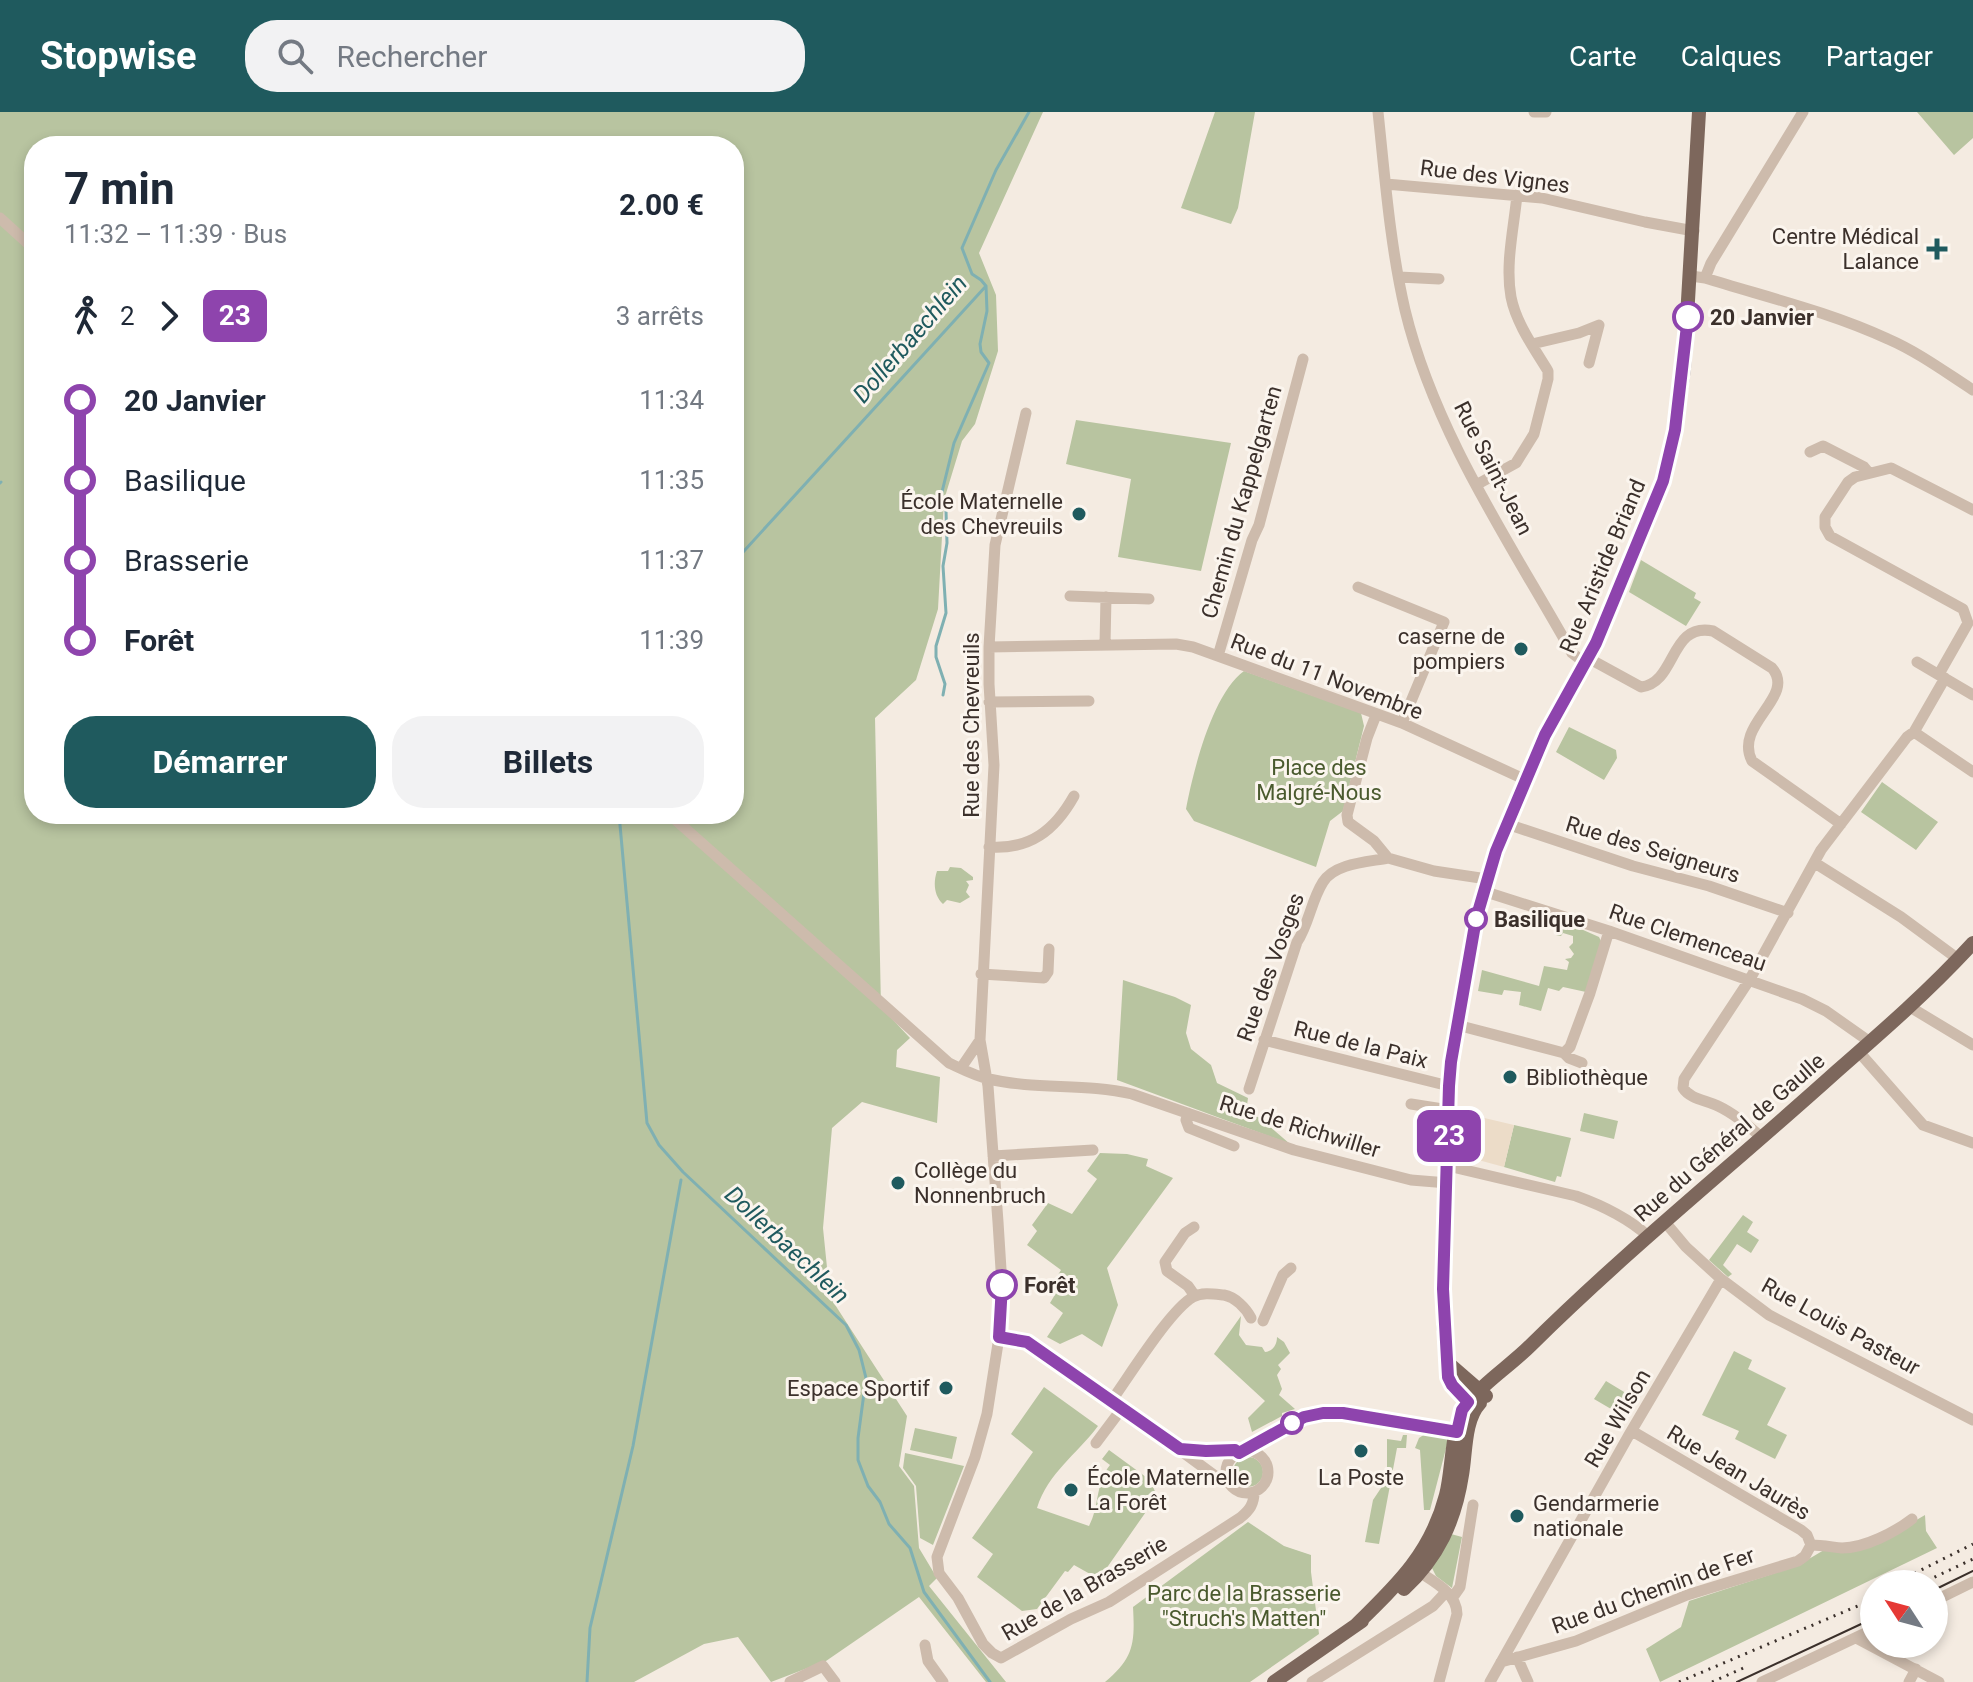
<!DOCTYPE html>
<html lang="fr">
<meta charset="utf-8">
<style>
:root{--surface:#fff;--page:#f2f2f3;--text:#1f2937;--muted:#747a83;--accent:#1f5a5e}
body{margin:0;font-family:Roboto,sans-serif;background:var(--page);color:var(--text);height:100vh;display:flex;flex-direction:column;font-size:30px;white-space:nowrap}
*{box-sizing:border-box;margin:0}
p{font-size:26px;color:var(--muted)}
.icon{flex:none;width:44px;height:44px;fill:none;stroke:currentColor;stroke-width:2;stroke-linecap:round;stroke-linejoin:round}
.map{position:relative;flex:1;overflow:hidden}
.panel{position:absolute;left:24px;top:24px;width:720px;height:688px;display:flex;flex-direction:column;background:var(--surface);border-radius:32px;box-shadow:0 4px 12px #0003}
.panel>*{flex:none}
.badge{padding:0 16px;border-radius:12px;font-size:28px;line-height:52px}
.needle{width:52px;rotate:306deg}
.fabs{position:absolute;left:1860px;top:1458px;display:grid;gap:16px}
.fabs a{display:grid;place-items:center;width:88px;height:88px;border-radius:50%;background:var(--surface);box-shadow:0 4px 12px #0003;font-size:40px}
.map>.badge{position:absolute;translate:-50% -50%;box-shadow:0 0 0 4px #fff}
.legs{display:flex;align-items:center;gap:12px;height:88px;padding:0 40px;font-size:26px}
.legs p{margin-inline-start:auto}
.summary{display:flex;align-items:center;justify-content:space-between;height:136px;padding:0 40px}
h1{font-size:44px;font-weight:700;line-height:60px}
.action{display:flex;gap:16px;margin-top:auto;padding:16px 40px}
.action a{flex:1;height:92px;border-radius:32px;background:var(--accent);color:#fff;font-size:32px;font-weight:700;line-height:92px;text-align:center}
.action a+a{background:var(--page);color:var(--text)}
ul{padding:0 40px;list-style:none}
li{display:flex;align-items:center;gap:28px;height:80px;font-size:30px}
li i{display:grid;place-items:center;width:12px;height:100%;margin:0 10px;background:currentColor}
li i::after{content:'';width:20px;height:20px;margin:-10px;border:6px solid;border-radius:50%;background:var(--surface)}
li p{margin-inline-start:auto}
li:first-child i{background:linear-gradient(#0000 50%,currentColor 0)}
li:last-child i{background:linear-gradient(currentColor 50%,#0000 0)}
header{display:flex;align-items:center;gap:48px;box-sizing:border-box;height:112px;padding:0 40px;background:var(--accent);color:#fff}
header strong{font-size:38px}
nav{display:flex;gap:44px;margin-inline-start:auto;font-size:28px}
.search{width:560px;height:72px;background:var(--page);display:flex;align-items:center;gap:20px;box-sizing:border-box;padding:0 28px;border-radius:32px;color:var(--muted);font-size:30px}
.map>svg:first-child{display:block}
.green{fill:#b8c4a0;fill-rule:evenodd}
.plaza{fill:#ecdcc8}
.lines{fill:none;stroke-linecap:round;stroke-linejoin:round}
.stream{stroke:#7fb0b2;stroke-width:3}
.minor{stroke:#cdbbac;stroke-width:11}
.major{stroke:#7d675c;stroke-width:14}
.tram{stroke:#3b302b;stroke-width:2}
.rail{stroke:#3b302b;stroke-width:3;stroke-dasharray:2 6;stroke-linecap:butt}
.line-1-casing{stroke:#fff;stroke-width:18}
.line-1{stroke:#8e44ad;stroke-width:12}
.poi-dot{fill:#1f5a5e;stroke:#fbf5ee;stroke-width:3}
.stop-1-dot{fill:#fff;stroke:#8e44ad;stroke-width:4}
.labels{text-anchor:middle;stroke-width:6;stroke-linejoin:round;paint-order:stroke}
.street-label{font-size:22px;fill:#3b302b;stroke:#fbf5ee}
.poi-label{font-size:22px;fill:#3b302b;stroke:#fbf5ee;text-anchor:end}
.stop-label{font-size:22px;font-weight:bold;fill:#3b302b;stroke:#fbf5ee;text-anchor:start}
.park-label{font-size:22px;fill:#4a5a2e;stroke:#fbf5ee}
.water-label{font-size:24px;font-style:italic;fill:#1f5a5e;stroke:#fbf5ee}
</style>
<header>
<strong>Stopwise</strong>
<div class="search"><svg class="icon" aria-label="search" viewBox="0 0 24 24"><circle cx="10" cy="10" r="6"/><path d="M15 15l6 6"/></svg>Rechercher</div>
<nav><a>Carte</a><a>Calques</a><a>Partager</a></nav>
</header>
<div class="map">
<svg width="1973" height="1570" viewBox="0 0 1973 1570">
<rect width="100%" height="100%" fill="#f4ebe1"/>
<path class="green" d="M 0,0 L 1043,0 L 979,141 L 996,183 L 998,239 L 975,312 L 962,329 L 944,388 L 938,497 L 916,568 L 875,606 L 881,895 L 910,926 L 897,938 L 896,955 L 940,965 L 937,1011 L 862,990 L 832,1016 L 823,1116 L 830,1185 L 907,1304 L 899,1354 L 914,1374 L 919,1436 L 937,1466 L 929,1474 L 1006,1570 L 986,1570 L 919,1485 L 826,1549 L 771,1570 L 738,1525 L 704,1532 L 634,1570 L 0,1570 ZM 34,34 L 734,34 L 734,702 L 34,702 Z
M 1215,0 L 1255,0 L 1238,96 L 1231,112 L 1181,96 Z
M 1917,0 L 1973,0 L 1973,26 L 1954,43 Z
M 1076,308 L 1231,331 L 1201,459 L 1118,445 L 1131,367 L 1066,352 Z
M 1641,448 L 1696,481 L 1694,486 L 1701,490 L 1686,514 L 1629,480 Z
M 1244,559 L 1361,601 L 1364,614 L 1343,699 L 1330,709 L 1316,755 L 1194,709 L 1186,697 C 1193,660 1212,582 1244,559 Z
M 1569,615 L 1616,638 L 1617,646 L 1604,668 L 1556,640 Z
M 1882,670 L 1938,710 L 1916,738 L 1861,700 Z
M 950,755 L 961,756 L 973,765 L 973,768 L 966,769 L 969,773 L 966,780 L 970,785 L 960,791 L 947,788 L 943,792 C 934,784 933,771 937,759 L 948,759 Z
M 1541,803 L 1563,809 L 1599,825 L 1601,829 L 1586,880 L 1563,875 L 1559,879 L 1548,876 L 1541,899 L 1519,893 L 1521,880 L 1504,878 L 1502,883 L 1478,879 L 1482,858 L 1539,874 L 1544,854 L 1567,858 L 1569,850 L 1565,847 L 1571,846 L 1574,842 L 1569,835 L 1573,831 L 1573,824 L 1563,821 L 1561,824 L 1556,823 L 1556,818 L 1548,814 L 1540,814 Z
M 1123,868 L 1175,885 L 1191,893 L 1186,921 L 1191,937 L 1211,953 L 1217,971 L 1248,986 L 1246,1000 L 1260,1006 L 1290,1032 L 1117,968 Z
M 1584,1001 L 1618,1009 L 1614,1027 L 1580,1019 Z
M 1514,1013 L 1571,1026 L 1561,1065 L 1557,1064 L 1555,1070 L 1504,1055 Z
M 1100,1041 L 1127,1042 L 1148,1047 L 1146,1054 L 1173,1066 L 1107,1156 L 1118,1193 L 1102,1235 L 1082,1222 L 1060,1232 L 1047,1225 L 1063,1201 L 1050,1191 L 1059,1176 L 1053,1171 L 1061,1158 L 1027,1133 L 1037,1119 L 1032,1113 L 1048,1091 L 1072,1102 L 1097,1067 L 1087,1059 Z
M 1743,1103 L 1753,1110 L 1747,1120 L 1759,1128 L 1751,1141 L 1737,1132 L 1723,1153 L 1732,1162 L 1728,1165 L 1709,1148 Z
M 1241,1204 L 1239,1223 L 1246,1233 L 1262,1235 L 1265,1240 C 1273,1239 1277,1233 1277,1225 L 1284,1230 L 1290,1241 L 1278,1253 L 1281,1257 L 1277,1263 L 1282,1277 L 1279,1283 L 1295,1297 L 1282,1301 L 1282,1304 L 1252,1320 L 1248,1306 L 1265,1289 L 1214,1242 Z
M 1734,1239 L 1752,1248 L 1748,1257 L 1786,1276 L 1767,1313 L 1787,1323 L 1775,1347 L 1735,1327 L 1739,1319 L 1702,1303 Z
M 1606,1269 L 1634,1286 L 1623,1304 L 1594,1287 Z
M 1044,1275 L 1098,1314 C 1077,1342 1048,1361 1037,1396 L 1089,1414 C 1100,1393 1095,1372 1110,1353 L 1102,1347 L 1109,1338 L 1150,1368 L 1157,1384 L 1099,1467 L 1074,1453 L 1068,1460 L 1065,1459 L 1037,1497 L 1022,1499 L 977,1465 L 993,1442 L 972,1426 L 1033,1340 L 1011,1322 Z
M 915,1316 L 957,1325 L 952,1347 L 910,1338 Z
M 1425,1322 L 1449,1325 L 1430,1398 L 1424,1398 L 1420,1338 L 1415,1336 L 1419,1326 Z
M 1403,1323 L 1407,1323 L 1406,1336 L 1397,1336 L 1379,1432 L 1365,1430 L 1373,1388 L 1383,1373 L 1387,1361 L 1387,1327 L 1401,1329 Z
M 905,1341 L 964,1354 L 933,1433 L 920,1426 L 916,1374 L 903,1356 Z
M1233 1360a15 15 0 1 1 30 0a15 15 0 1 1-30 0Z
M 1925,1403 L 1926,1419 L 1937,1436 L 1660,1570 L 1646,1537 L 1681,1515 L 1689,1489 L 1797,1454 L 1824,1438 L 1889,1424 Z
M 1248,1410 L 1284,1434 L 1311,1443 L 1311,1460 L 1319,1522 L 1250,1570 L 1105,1570 C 1134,1546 1135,1531 1133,1495 Z
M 1451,1422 L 1462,1425 L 1452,1476 L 1436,1464 L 1432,1456 Z"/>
<path class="plaza" d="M 1459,1000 L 1514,1013 L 1504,1055 L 1471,1046 L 1469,1053 L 1460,1050 L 1456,1046 Z"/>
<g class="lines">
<path class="stream" d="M 986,174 L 981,168 L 972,162 L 962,136 L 996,58 L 1029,0
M 0,371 L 1,370
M 734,450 L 986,174
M 943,583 L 945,572 L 936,545 L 936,534 L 946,501 L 943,454 L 947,431 L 946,399 L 941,384 L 954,331 L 989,251 L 981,240 L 980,232 L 987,199 L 986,174
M 619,702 L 647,1011 L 659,1033 L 683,1060 L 846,1213 L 859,1238 L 866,1266 L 858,1326 L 858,1348 L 868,1374 L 880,1390 L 889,1412 L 910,1436 L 924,1480 L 990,1570
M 587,1570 L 590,1516 L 633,1334 L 681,1068"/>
<path class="minor" d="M 1378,0 C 1385,66 1390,133 1405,198 C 1435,322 1511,432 1572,541 L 1585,551
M 1534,0 L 1546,0
M 1386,72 L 1542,86 L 1645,110 L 1694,119
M 0,106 L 34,137
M 1691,164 L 1705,166 C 1766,185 1830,200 1888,227 C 1918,240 1945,260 1973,278
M 1399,165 L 1439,167
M 1705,166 L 1711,151 L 1803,0
M 1532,232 L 1579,221 L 1599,213 L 1589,251
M 1026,301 L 995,433 L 989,535 L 989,572 L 994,653 L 980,928 L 988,974 L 998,1110 L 1002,1173 L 999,1225 L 987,1302 L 975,1345 L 937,1445 L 939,1461 L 958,1486 L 983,1532 L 992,1541 L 1001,1546 L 1071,1507 L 1109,1490 L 1240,1406 C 1250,1398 1254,1392 1254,1380
M 1810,340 L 1823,334 L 1864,355 L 1869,361
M 1476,373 L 1516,351 L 1534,322 L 1548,267 L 1548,259 C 1534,236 1516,211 1511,185 C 1505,152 1514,115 1517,83
M 1358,475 L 1444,510 L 1402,611
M 1070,484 L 1149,487
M 1105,532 L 1106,485
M 989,535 L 1176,532 L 1193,535 L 1402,611 L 1526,668
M 1218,544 L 1252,428 L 1259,413 L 1303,247
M 1588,546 L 1641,575 C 1677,571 1669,510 1713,519 L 1772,556 C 1797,585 1733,612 1752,649 L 1841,712
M 1917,550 L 1973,583
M 1939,562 L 1968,511 L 1963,497 L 1830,424 L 1825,415 L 1825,405 L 1848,370 L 1855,365 L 1891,356 L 1973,398
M 989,590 L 1089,589
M 1376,603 L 1367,626 L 1347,703 L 1348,710 L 1374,729 L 1388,746 L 1434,759 L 1487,767
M 1914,620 L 1973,660
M 669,702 L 949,951 C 962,957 975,964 989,967 C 1036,978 1085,971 1132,982 L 1294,1038 L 1411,1068 L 1448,1071
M 1507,712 L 1633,754 L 1709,774 L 1788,801
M 989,735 C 1030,738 1055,718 1074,684
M 1815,751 L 1901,805 L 1958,847
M 1483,779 L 1609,819 L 1802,887 L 1826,899 L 1870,930
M 981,862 L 1044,866 L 1048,860 L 1049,837
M 1910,895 L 1973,933
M 1457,913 L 1564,941 L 1569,946 L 1582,951
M 1264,928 L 1449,974
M 1859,940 L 1923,1013 L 1973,1031
M 1564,941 L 1570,935 L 1590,881 L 1609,819
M 961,956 L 980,928
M 1249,977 L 1297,830 C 1309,812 1311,789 1323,770 C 1335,751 1368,750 1388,746
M 1411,992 L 1449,998
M 1188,1001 L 1186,1008 L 1189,1016 L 1234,1034
M 1762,1026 C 1749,1014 1735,1002 1718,994 C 1706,988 1690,987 1683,976 L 1684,967 L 1750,867 L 1821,738 L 1907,625 L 1914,620 L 1945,566
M 993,1044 L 1093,1038
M 1448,1054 L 1576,1084 C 1601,1093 1628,1106 1648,1124
M 1665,1110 L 1686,1135 L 1721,1167 L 1769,1203 L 1973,1308
M 1194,1115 L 1185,1121 L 1165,1150 L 1167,1159 L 1188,1174 L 1195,1184
M 1263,1209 L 1283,1163 L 1291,1156
M 999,1225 L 1027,1230 L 1112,1288 L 1222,1369 L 1228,1367
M 1112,1288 C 1130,1263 1170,1198 1193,1185 C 1202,1180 1214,1182 1224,1183 C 1235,1185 1246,1196 1251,1206
M 1632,1319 L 1801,1418 L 1807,1423 L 1811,1433 C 1821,1433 1832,1435 1842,1436 C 1865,1436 1895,1420 1912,1407
M 1096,1331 L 1123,1295
M 1181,1337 L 1206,1339 L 1235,1338 L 1239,1341
M 1245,1339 L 1251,1332 C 1282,1318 1307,1300 1343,1301 L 1461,1320
M1226 1360a21 21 0 1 1 42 0a21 21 0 1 1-42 0Z
M 1415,1457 C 1432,1469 1457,1480 1457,1502 L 1439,1570
M 1453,1485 L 1460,1475 L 1473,1393
M 1934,1489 L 1973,1470
M 1856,1526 L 1939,1570
M 925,1533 L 928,1549 L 943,1570
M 1517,1545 L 1528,1570
M 1501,1550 L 1576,1529 L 1687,1483 L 1798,1449 L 1805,1444 L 1811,1433
M 790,1570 L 823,1554 L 835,1570
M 1312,1570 L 1433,1494 L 1446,1480
M 1490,1570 L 1629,1323 L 1721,1167
M 1762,1570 L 1874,1517
M 1909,1570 L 1916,1557"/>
<path class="major" d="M 1448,1251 L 1486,1284
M 1475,1295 L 1456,1278 L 1448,1265 L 1443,1208 L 1449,974 L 1457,913 L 1476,807 L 1496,739 L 1545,623 L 1596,531 L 1663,369 L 1675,318 L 1684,257 L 1699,0
M 1404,1477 C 1438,1445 1455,1409 1462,1363 C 1466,1341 1464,1308 1480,1291
M 1355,1514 C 1397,1473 1431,1441 1446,1383 C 1453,1357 1451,1309 1468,1290 C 1487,1268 1511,1253 1531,1233 C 1628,1137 1735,1051 1837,959 C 1884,918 1931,877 1973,831
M 1274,1570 L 1362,1509"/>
<path class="tram" d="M 1934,1478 L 1973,1459
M 1737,1570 L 1874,1506"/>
<path class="rail" d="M 1893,1472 L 1973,1432
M 1920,1472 L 1973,1447
M 1679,1570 L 1874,1487
M 1712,1570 L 1748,1554"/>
</g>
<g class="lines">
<defs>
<path id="line-1" d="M 1002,1173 L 999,1225 L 1027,1230 L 1180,1337 L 1206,1339 L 1235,1338 L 1239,1341 L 1304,1305 L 1323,1301 L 1343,1301 L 1457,1320 L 1462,1298 L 1468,1290 L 1452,1273 L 1448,1265 L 1443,1177 L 1449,974 L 1451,950 L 1476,807 L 1496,739 L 1545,623 L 1596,531 L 1663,369 L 1675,318 L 1688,205"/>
</defs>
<use href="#line-1" class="line-1-casing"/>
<use href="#line-1" class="line-1"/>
</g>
<g class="poi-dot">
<path d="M1933 125h8v8h8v8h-8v8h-8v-8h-8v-8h8z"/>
<circle cx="1079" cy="402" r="8"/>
<circle cx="1521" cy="537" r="8"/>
<circle cx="1510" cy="965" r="8"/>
<circle cx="898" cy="1071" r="8"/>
<circle cx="946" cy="1276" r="8"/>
<circle cx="1361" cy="1339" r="8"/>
<circle cx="1071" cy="1378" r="8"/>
<circle cx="1517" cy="1404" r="8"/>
</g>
<g class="stop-1-dot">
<circle cx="1688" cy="205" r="14"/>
<circle cx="1476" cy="807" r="10"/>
<circle cx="1002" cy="1173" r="14"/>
<circle cx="1292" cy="1311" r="10"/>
</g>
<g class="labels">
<g class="street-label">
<text transform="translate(1495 64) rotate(7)" y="8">Rue des Vignes</text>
<text transform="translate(1494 356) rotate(63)" y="8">Rue Saint-Jean</text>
<text transform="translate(1241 390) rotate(-74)" y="8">Chemin du Kappelgarten</text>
<text transform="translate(1602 454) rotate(-67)" y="8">Rue Aristide Briand</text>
<text transform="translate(1327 564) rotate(21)" y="8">Rue du 11 Novembre</text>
<text transform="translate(971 613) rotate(-90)" y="8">Rue des Chevreuils</text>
<text transform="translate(1653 737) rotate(17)" y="8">Rue des Seigneurs</text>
<text transform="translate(1688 825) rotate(19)" y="8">Rue Clemenceau</text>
<text transform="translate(1270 855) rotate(-70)" y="8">Rue des Vosges</text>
<text transform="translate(1361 932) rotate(14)" y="8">Rue de la Paix</text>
<text transform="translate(1300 1014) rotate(17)" y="8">Rue de Richwiller</text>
<text transform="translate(1729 1025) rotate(-41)" y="8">Rue du Général de Gaulle</text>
<text transform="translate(1841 1214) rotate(29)" y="8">Rue Louis Pasteur</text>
<text transform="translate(1617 1306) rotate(-60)" y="8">Rue Wilson</text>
<text transform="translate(1739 1360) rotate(31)" y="8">Rue Jean Jaurès</text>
<text transform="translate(1084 1476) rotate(-30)" y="8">Rue de la Brasserie</text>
<text transform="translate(1653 1478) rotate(-20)" y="8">Rue du Chemin de Fer</text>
</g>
<g class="poi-label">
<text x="1919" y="132">Centre Médical<tspan x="1919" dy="25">Lalance</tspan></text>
<text x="1063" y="397">École Maternelle<tspan x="1063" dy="25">des Chevreuils</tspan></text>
<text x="1505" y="532">caserne de<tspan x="1505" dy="25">pompiers</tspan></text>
<text x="1526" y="973" text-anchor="start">Bibliothèque</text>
<text x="914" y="1066" text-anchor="start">Collège du<tspan x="914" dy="25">Nonnenbruch</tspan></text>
<text x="930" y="1284">Espace Sportif</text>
<text x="1087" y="1373" text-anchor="start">École Maternelle<tspan x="1087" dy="25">La Forêt</tspan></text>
<text x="1361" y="1373" text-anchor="middle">La Poste</text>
<text x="1533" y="1399" text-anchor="start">Gendarmerie<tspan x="1533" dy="25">nationale</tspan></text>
</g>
<g class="stop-label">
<text x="1710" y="213">20 Janvier</text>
<text x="1494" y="815">Basilique</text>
<text x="1024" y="1181">Forêt</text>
</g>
<g class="park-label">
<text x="1319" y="663">Place des<tspan x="1319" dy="25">Malgré-Nous</tspan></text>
<text x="1244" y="1489">Parc de la Brasserie<tspan x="1244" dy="25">"Struch's Matten"</tspan></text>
</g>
<g class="water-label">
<text transform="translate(910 227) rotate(-49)" y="8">Dollerbaechlein</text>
<text transform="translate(787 1133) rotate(43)" y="8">Dollerbaechlein</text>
</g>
</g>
</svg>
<div class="fabs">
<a><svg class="needle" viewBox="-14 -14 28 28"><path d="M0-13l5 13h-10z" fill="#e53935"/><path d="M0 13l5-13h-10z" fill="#747a83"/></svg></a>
</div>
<b class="badge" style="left:1449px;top:1024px;background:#8e44ad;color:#fff">23</b>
<section class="panel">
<div class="summary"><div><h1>7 min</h1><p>11:32 – 11:39 · Bus</p></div><b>2.00 €</b></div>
<div class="legs"><svg class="icon" aria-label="walk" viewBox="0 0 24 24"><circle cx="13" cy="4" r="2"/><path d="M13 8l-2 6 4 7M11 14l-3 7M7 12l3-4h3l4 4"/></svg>2<svg class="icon" aria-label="forward" viewBox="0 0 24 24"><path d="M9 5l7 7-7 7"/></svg><b class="badge" style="background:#8e44ad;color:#fff">23</b><p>3 arrêts</p></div>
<ul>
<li><i style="color:#8e44ad"></i><b>20 Janvier</b><p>11:34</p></li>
<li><i style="color:#8e44ad"></i><span>Basilique</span><p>11:35</p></li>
<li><i style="color:#8e44ad"></i><span>Brasserie</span><p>11:37</p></li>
<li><i style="color:#8e44ad"></i><b>Forêt</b><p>11:39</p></li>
</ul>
<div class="action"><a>Démarrer</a><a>Billets</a></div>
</section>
</div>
